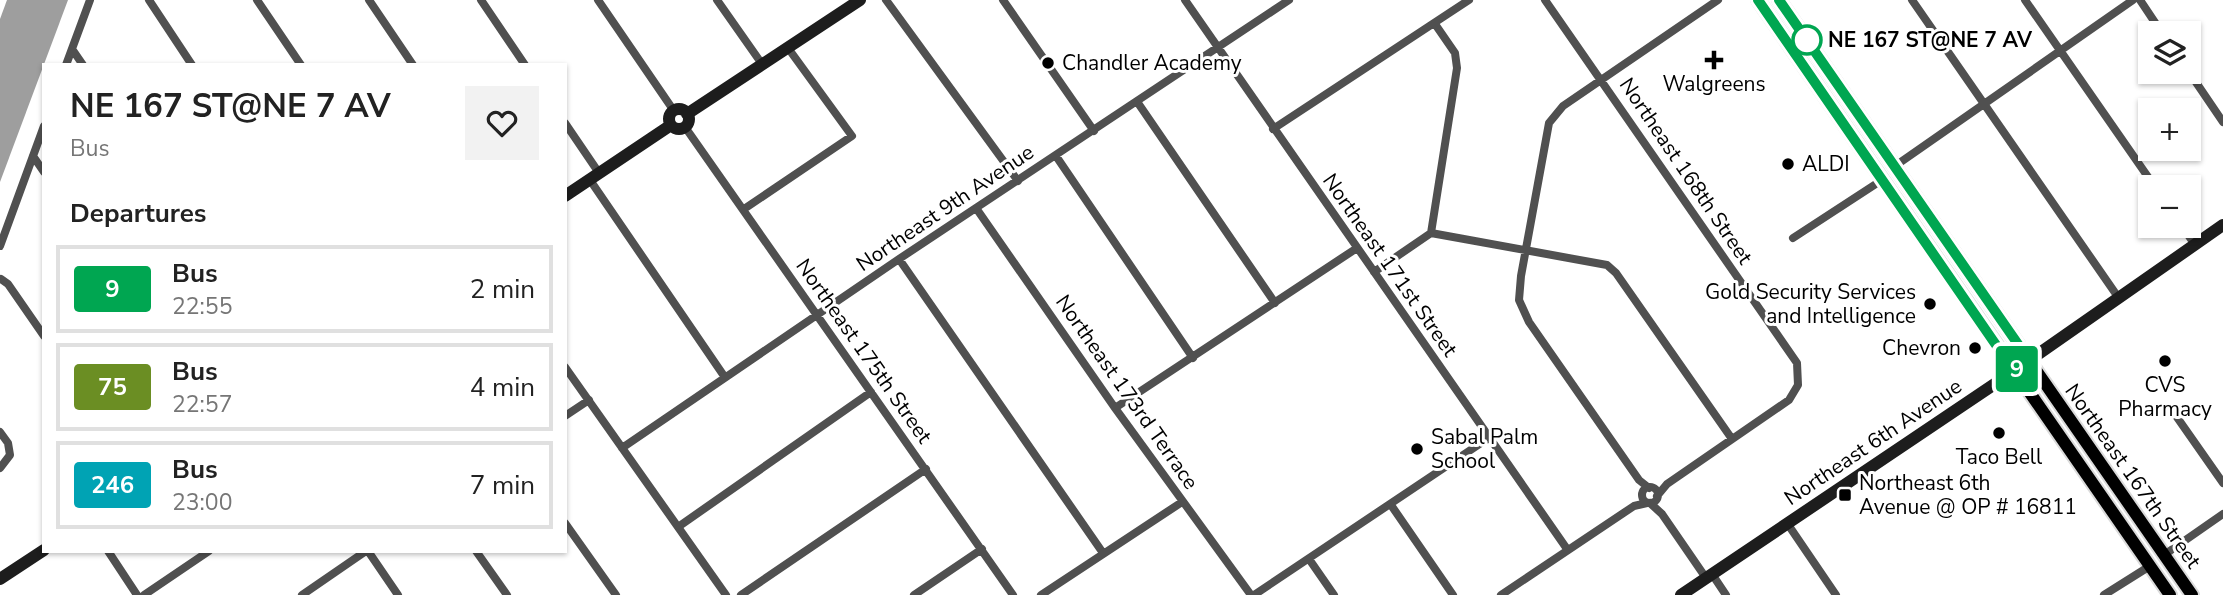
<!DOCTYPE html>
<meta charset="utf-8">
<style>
:root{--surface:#fff;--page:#f2f2f2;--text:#222;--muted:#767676;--line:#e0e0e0}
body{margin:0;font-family:"Nunito Sans",sans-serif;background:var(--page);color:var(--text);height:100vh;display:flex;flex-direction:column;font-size:26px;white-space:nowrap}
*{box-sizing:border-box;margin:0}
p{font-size:23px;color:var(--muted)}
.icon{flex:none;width:38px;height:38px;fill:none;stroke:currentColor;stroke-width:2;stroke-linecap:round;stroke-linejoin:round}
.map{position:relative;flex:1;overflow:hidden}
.details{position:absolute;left:42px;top:63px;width:525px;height:490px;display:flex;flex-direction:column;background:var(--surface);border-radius:0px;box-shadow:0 2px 5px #0004}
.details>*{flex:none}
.badge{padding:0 14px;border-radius:5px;font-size:24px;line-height:46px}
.controls{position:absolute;left:2138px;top:21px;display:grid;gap:14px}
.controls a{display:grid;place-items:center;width:63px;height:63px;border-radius:0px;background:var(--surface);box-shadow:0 2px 5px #0004;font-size:35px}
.map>.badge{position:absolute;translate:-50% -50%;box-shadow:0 0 0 4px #fff}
h2{padding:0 28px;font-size:26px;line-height:63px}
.round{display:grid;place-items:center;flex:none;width:74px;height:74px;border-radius:0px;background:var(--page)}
.overview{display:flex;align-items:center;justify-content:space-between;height:119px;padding:0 28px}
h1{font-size:33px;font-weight:700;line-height:52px}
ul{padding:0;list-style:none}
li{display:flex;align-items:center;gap:21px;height:88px;margin:0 14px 10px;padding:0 14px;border:4px solid var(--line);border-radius:0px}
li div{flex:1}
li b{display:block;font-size:26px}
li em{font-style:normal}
li .badge{min-width:77px;font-weight:700;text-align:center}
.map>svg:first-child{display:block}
.water{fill:#9e9e9e}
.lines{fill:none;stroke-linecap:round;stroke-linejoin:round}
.primary-casing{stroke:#dbdbdb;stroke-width:16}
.street{stroke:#505050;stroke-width:8}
.secondary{stroke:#1d1d1d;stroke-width:12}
.primary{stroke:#000;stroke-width:12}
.line-casing{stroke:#fff;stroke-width:16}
.line{stroke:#00a651;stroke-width:10}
.stop-dot{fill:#fff;stroke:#00a651;stroke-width:3.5}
.poi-dot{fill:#000;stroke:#fff;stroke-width:2.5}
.labels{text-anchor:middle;stroke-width:6;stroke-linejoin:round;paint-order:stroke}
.stop-label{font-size:21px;font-weight:bold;fill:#000;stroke:#fff;text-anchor:start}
.poi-label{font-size:21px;fill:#000;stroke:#fff;text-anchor:start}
.street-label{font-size:21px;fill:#000;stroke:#fff}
</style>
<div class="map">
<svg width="2223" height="595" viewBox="0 0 2223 595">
<rect width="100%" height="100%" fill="#fff"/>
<path class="water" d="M 7,0 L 68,0 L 0,182 L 0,19 Z"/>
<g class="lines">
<defs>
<path id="primary" d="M 1758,0 L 2170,595
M 1779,0 L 2192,595"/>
</defs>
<use href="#primary" class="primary-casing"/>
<path class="street" d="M 149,0 L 192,65
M 257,0 L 301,65
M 369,0 L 413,65
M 481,0 L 525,65
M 598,0 L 674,111
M 717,0 L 762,64
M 886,0 L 1018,181
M 1003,0 L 1094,131
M 1185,0 L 1567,549
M 1545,0 L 1797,363 L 1798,385 L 1789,400 L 1667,484 L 1657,496
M 1912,0 L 2118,297
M 2025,0 L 2155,187
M 2140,0 L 2162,33
M 72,49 L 83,65
M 66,65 L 90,0
M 2189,72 L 2223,122
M 1138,103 L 1275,303
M 565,123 L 599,173
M 685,127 L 1013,595
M 1273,129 L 1469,0
M 33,156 L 44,172
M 1056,156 L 1193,358
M 1895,166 L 2133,0
M 590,180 L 724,376
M 976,208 L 1115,408 L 1251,595
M 744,209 L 852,136 L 788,48
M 2182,226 L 2195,245
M 1431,233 L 1457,68 L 1455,53 L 1435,24
M 1793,238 L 1882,180
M 0,246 L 44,126
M 899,259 L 1103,553
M 1374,272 L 1431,233 L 1607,265 L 1616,273 L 1732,439
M 1,279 L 8,284 L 44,336
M 565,367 L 726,595
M 1115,408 L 1357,248
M 2174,413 L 2223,483
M 565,416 L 589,400
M 0,432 L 8,443 L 10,455 L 0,468
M 622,448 L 899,259 L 1289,0
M1642 495a8 8 0 1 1 16 0a8 8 0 1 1-16 0Z
M 1649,488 L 1639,480 L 1529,322 L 1519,300 L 1521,276 L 1549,123 L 1563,106 L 1718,0
M 1650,503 L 1662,514 L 1706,578
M 1391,505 L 1453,595
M 565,523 L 616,595
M 1787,523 L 1836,595
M 678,527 L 871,392
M 108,551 L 137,595
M 368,551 L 398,595
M 476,551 L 507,595
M 2164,555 L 2223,514
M 1309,559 L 1334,595
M 1712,574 L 1726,595
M 144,595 L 209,551
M 302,595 L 366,551
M 741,595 L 926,469
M 914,595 L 982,549
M 1041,595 L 1182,502
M 1254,595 L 1490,437
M 1501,595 L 1634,506 L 1647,503
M 2104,595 L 2150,566"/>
<path class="secondary" d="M669 119a10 10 0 1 1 20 0a10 10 0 1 1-20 0Z
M 687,114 L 860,0
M 565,196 L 671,125
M 0,579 L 44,550
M 1681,595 L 2014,371 L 2223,225"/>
<use href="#primary" class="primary"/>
</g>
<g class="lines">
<defs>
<path id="line" d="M 1758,0 L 2014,371 L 2029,360 L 1779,0"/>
</defs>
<use href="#line" class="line-casing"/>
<use href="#line" class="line"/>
</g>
<circle class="stop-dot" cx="1807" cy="40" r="14"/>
<g class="poi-dot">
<path d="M1710.5 49.5h7v7h7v7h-7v7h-7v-7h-7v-7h7z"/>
<circle cx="1048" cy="63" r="7"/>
<circle cx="1788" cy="164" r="7"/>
<circle cx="1930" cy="304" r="7"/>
<circle cx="1975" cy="348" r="7"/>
<circle cx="2165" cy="361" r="7"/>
<circle cx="1999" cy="433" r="7"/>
<circle cx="1417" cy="449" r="7"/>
<rect x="1838" y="488" width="14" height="14" rx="3.5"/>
</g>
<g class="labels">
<g class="stop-label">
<text x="1828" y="47">NE 167 ST@NE 7 AV</text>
</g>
<g class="poi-label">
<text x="1062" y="70">Chandler Academy</text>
<text x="1714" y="91" text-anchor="middle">Walgreens</text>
<text x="1802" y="171">ALDI</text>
<text x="1916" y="299" text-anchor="end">Gold Security Services<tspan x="1916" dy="24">and Intelligence</tspan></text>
<text x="1961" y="355" text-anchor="end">Chevron</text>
<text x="2165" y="392" text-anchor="middle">CVS<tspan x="2165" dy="24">Pharmacy</tspan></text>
<text x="1431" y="444">Sabal Palm<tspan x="1431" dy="24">School</tspan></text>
<text x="1999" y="464" text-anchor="middle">Taco Bell</text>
<text x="1859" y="490">Northeast 6th<tspan x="1859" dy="24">Avenue @ OP # 16811</tspan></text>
</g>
<g class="street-label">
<text transform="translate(1686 171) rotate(56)" y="7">Northeast 168th Street</text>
<text transform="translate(945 208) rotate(-34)" y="7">Northeast 9th Avenue</text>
<text transform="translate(1390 265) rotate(55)" y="7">Northeast 171st Street</text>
<text transform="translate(864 351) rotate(55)" y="7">Northeast 175th Street</text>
<text transform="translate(1127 392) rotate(55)" y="7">Northeast 173rd Terrace</text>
<text transform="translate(1873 442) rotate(-34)" y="7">Northeast 6th Avenue</text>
<text transform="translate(2133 476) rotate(55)" y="7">Northeast 167th Street</text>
</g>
</g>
</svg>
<div class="controls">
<a><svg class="icon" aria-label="layers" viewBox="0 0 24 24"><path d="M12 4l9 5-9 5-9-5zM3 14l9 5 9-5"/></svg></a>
<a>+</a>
<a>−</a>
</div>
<b class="badge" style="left:2017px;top:369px;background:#00a651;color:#fff">9</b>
<section class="details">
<div class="overview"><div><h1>NE 167 ST@NE 7 AV</h1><p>Bus</p></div><a class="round"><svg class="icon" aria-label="heart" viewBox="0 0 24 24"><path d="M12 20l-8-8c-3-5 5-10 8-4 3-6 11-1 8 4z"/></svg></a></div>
<h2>Departures</h2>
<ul>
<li><span class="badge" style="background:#00a651;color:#fff">9</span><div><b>Bus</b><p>22:55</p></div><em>2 min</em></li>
<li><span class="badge" style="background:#6b8e23;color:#fff">75</span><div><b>Bus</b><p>22:57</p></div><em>4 min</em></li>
<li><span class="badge" style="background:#00a3b4;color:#fff">246</span><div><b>Bus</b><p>23:00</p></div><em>7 min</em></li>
</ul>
</section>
</div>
